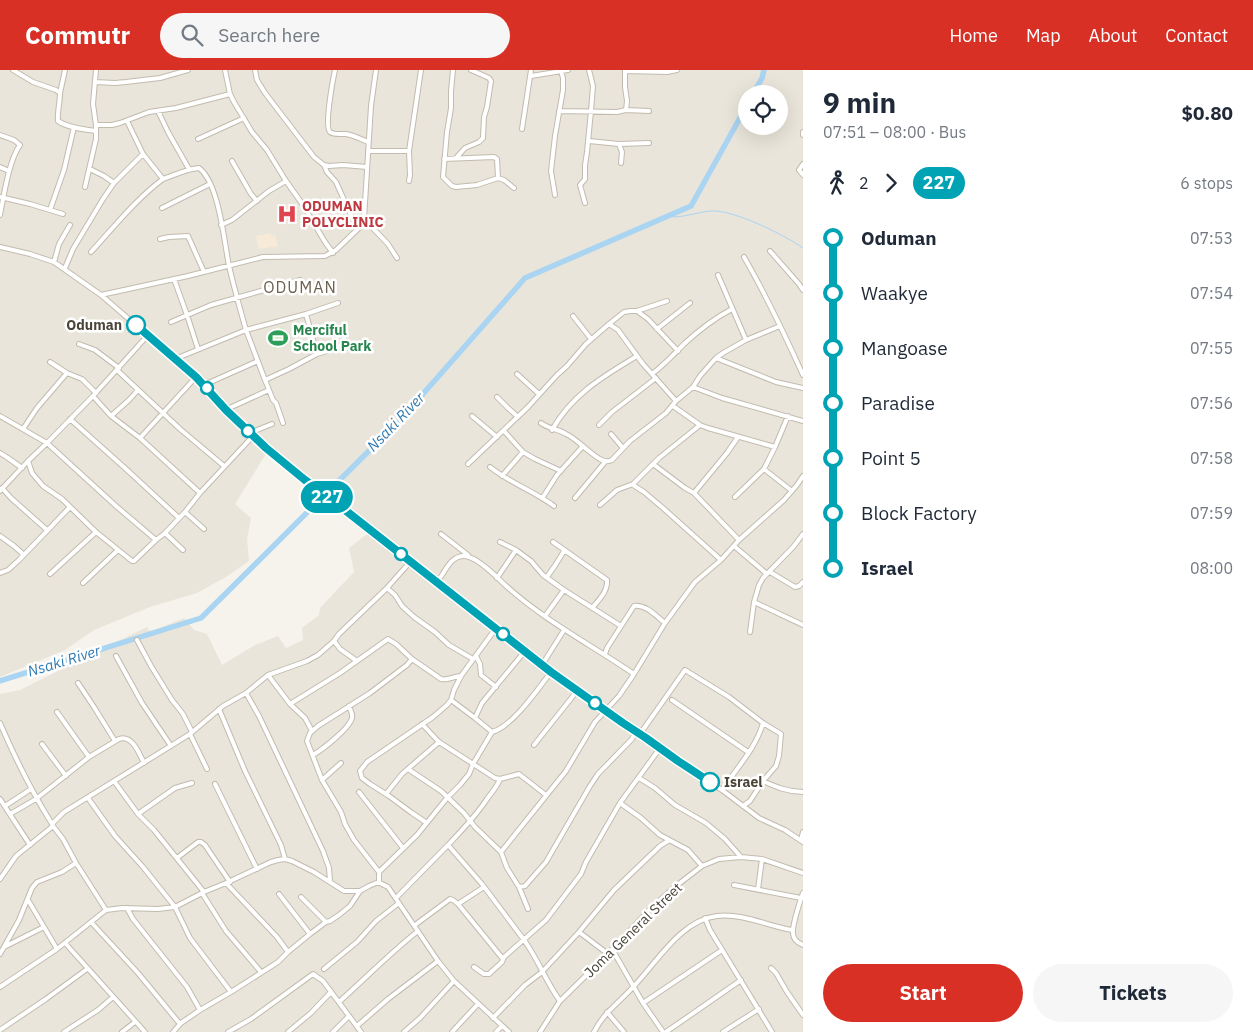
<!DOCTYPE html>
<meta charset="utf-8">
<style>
:root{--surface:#fff;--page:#f6f6f7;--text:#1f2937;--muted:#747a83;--accent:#d93025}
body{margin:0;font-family:"IBM Plex Sans",sans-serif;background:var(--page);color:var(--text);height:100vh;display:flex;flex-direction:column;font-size:19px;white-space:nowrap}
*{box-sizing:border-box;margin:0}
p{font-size:16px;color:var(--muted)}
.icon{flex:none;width:28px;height:28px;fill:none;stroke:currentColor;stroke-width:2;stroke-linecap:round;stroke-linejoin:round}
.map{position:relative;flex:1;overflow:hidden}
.sheet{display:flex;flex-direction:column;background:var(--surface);width:450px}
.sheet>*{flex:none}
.badge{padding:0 10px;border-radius:16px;font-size:18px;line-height:32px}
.controls{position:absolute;left:738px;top:15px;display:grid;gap:10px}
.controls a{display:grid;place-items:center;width:50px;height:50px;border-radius:50%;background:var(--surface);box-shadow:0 5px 20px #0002;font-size:25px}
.map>.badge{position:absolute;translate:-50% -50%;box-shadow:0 0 0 2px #fff}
.legs{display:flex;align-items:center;gap:8px;height:55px;padding:0 20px;font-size:16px}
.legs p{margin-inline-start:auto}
.head{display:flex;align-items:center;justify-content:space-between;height:85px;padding:0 20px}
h1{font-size:28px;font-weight:700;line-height:38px}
.cta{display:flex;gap:10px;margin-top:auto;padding:10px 20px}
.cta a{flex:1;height:58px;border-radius:30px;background:var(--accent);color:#fff;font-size:20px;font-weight:700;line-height:58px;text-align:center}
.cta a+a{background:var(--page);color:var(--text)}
ul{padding:0 20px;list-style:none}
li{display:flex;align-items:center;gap:18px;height:55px;font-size:19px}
li i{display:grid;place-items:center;width:8px;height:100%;margin:0 6px;background:currentColor}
li i::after{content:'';width:12px;height:12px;margin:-6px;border:4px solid;border-radius:50%;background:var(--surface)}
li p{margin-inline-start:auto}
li:first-child i{background:linear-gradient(#0000 50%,currentColor 0)}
li:last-child i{background:linear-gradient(currentColor 50%,#0000 0)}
header{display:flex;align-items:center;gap:30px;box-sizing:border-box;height:70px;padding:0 25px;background:var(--accent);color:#fff}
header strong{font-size:24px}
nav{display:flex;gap:28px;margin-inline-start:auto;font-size:18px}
.search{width:350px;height:45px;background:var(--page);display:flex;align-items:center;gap:12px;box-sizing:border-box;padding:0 18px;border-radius:28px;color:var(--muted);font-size:19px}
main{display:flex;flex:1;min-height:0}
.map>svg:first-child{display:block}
.residential{fill:#eae5da;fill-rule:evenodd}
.commercial{fill:#f7ead8}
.medical{fill:#f6e3e0}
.grass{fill:#d2eab5}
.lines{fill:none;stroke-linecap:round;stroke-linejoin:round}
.stream{stroke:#a9d4f2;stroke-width:1}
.river{stroke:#a9d4f2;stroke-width:5.5}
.minor-casing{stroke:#c2bbae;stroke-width:6}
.minor{stroke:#fff;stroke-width:4}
.line-1-casing{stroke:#fff;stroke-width:11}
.line-1{stroke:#00a3b4;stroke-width:8}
.stop-1-dot{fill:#fff;stroke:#00a3b4;stroke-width:2.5}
.labels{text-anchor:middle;stroke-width:5;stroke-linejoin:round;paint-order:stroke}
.health-label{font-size:14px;font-weight:bold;fill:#be3a42;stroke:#fff;text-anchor:start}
.stop-label{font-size:14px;font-weight:bold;fill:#4b4439;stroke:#fff;text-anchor:end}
.leisure-label{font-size:14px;font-weight:bold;fill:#27864d;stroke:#fff;text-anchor:start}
.street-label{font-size:14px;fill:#4b4439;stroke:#fff}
.water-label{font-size:15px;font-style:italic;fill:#2e7ab2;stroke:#fff}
.quarter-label{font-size:16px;letter-spacing:1px;fill:#6e6250;stroke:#fff}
</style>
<header>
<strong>Commutr</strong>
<div class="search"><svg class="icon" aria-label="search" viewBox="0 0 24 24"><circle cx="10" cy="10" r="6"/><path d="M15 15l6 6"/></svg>Search here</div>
<nav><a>Home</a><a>Map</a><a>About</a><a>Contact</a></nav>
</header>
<main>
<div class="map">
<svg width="803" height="962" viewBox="0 0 803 962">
<rect width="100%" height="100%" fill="#f6f3ec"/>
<path class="residential" d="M 0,0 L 803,0 L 803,962 L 0,962 L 0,624 L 20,620 L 56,602 L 96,578 L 112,574 L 147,557 L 150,562 L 184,548 L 194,560 L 207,564 L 222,595 L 255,575 L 278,566 L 286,578 L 303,570 L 302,558 L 319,545 L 320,538 L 354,502 L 349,478 L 367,464 L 393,482 L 356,451 L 267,382 L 235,434 L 251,448 L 247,469 L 249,491 L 226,507 L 197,523 L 150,537 L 94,560 L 65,580 L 0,607 ZM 746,24 L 779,24 L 779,56 L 746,56 Z"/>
<path class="commercial" d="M 271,163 L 271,167 L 275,165 L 278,176 L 259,179 L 256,166 Z"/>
<path class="medical" d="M 290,133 L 298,148 L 291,151 L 290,148 L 289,148 L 290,152 L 284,155 L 276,140 L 283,137 L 285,138 L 285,136 Z"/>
<path class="grass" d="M 283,257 L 288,275 L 274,279 L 269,261 Z"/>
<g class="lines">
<path class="stream" d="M 673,147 C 686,147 698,142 711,141 C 732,139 785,165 803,178"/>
<path class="river" d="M 753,24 L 762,8 L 764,0
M 0,611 L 201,548 L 400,350 L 525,208 L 691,136 L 746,37"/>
<defs>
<path id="minor" d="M 13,0 L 33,12 L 56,20 L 60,23 C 60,33 57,42 58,51 C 68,58 83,59 95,61
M 225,0 L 230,24 L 234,32 L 252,62 L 267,80 L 286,111 L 303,135 L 325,172 L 333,183
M 255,0 L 257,10 L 265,23 L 314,87 L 324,95 L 327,102 L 336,112 L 353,150 L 360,157
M 335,0 C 333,9 324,57 330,62 C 334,65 341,64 346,64 C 353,65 361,69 368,72
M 453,0 L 451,21 L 451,38 L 447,62 L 443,107 L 452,116 L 456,117 L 477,115 L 498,108 L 504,110 L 514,118
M 626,1 L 667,2 L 677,0
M 531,6 L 568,0
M 95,12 L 115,13 L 126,12 L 160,8 L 188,0
M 60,23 L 65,0
M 626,40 L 649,41
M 158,41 L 168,62 L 189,99
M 559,41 L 617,42 L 626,40 L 627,31 L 625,17 L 625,0
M 127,51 L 143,84 L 163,109 C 175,105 186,99 199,98 C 219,113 224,171 229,196 C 234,217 240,239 246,260 L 175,289
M 96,55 L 112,55 L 120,53 L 149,42 L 176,38 L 230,24
M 522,59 L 531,0
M 803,62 L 803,65
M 0,65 L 14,70 L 20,75 C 9,90 4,125 0,145
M 198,69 L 244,48
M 589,71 L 619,74 L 622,82 L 621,93
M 619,74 L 649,73
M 368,81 L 409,81 L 421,0
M 409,81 L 410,105 L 409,111
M 456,88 L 465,78 L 479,72 L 483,68 L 484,47 L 487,37 L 491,11 L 489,8 L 471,0
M 444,89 L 494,87 L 497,89 L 498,108
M 232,91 L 251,124 L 257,131
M 803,94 L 799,100 L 803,105
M 324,95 L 329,96 L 343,95 L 367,97
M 0,97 L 9,101
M 90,99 L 104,106 L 114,113
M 85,117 L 96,69 L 96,55 L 93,34 L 96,0
M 555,125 L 551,101 L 555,66 L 563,20 L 563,8 L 561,1
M 0,127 L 30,134 L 63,144
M 585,133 L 580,115 L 585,109 L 585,95 L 587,82 L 591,41 L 593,16 L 589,0
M 162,138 L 210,114
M 50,140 L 64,100 L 74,57
M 364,149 L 388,174 L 397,188
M 221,155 L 232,150 L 269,121 L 286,111
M 160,169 L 169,167 L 188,166 L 204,202
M 0,177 L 30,184 L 54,192 L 101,225 L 196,307 L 225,340 L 266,379 L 551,602 L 623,653 L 646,668 L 678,691 L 722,720 L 759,748 L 785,760 L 803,772
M 770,181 L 799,214 L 803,220
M 91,182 C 114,157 135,130 163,109
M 744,187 C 766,225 785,265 803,305
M 54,192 L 59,174 L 70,155
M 65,198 L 73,179 L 103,129 L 114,113 L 143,84
M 718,205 L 746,270
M 174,209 L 187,245 L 198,279
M 101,225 L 188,206 L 263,187 L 325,186 L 336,180 L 360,157 L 364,149 L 371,36 L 376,0
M 637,241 L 648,249 L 678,281
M 306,244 L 317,284 L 289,299 L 265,310 L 246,260 Z
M 306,244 L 338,233
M 573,246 L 591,269
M 171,252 L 211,235 L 300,210
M 609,254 L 624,242 L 631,241 L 637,241 L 667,231
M 657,259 L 690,233
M 79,274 L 95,280 L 119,298
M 317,284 L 337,278 L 342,274 L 344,269 L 344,264
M 716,288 L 776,312 L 803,318
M 50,292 L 67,303 L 82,309 L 96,323
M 117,300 L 180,359 L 224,396
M 517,304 L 539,324
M 652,304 C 664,295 673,285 684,274 C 698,261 715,248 732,239
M 196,307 L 140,368 L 200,423
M 265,310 L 273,330 L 276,333 L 283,353
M 204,315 L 258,291
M 693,317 L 722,328 L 803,351
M 93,326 L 111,346 L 140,368
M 497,327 L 508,338 L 518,347
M 673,336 L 700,355 L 708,358 L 775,377
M 225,340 L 269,320
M 0,346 L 47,373 L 116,436 L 156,470
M 111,346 L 129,330 L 138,320
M 472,346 L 497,367
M 70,349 L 126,399 L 179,448
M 541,353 C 549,359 558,359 566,364 C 573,367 579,373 585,378 C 592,383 603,395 612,390 L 630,371 L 666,343 L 676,331 L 693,317 L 700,306 L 716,288 L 723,283 L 746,270 L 780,256
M 599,355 L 612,342 L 656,308
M 700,355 L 659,388 L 634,413 L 633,415 L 644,422 L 663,438 L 721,490
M 23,359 L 37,338 L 67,303
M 552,360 C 572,324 604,306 637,286
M 504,361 L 523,382 L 535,389 L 561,401
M 611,364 L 623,378
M 251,365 L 257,360 L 272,354
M 0,383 L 8,388 L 22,398
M 28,391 L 32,403 L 43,416 L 62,429 L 96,462 L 132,491 L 134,491 L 156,470 L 165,463 L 185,442 L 200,423 L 253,366
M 468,394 L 528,337 L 557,305 L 567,296 L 586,274 L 609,254 L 618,260 L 643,294 L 676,331
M 653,394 L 685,418 L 694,423 L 727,383 L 738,367
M 490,397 C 510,413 534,421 554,436
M 764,399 L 792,421
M 502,406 L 523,382
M 2,418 L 11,428 L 47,460
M 0,421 L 28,391 L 47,373 L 93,326 L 148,265
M 694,423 L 739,470
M 543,427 L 557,405 L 583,376
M 735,427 L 764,399 L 775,377 L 788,346
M 575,428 L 605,392
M 600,435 L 617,420 L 633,414
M 185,442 L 204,459
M 165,463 L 183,480
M 441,464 L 468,485
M 0,466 L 14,476 L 24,485
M 500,472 L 516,480 L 531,491 L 543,505 L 564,520 L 621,556
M 553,472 L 607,510 C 608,521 599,530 592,538
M 734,476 L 767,504
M 770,502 L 795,517 L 799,516 L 803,512
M 0,503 L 8,500 L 19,490 L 70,437
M 50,504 L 96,462
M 547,507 L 556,494 L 564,481
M 497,508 L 516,480
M 437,512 C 445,503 449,487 463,486 C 475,485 495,505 504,514 C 543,550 590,574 634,604
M 83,513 L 118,480
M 387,518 L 395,525 L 402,536 L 414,547 L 435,562 L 449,575 L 473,589
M 754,532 L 803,555
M 545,546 L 564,520
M 750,562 L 754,532 L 759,515 L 763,508 L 794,476 L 803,464
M 137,570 L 151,596 L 172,630 L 183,644 L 192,662
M 334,571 L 340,579 L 357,591
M 605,584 L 607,578 L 634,536 C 646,534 656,546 665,553
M 116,586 L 142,633 L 171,676
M 476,586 L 480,594 L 481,605 L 496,617
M 542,595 L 564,560
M 268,605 L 290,634 L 340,603 L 388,569 L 396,574 L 412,589
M 78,613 L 94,637 L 115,671
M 246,623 L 259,646 L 323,781 L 329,798 L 330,811
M 451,630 L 475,648 L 492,662
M 672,630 L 748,682
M 290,634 L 305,648 L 312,661
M 219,639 L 245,701 L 281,775 L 285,789
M 57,642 L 89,687
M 475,648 L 482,633 L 525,581
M 0,653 C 15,688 32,722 52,754
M 422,654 L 439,672 L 495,708 L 500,709 L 519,704 L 546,725
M 190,664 L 207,699
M 640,664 L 685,600 L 729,627 L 763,653 C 756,678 736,699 722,720
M 42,674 L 66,706
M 534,675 L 577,621
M 313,685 C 323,679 349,659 352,648 C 353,643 350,640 349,636
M 408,699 L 441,721 L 464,743 L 475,757 L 501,782 L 507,798 L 519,817 L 528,839
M 639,708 L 655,718 L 675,735 L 706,753 L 725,769 L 741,787
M 322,710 L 341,693
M 114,711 L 138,744 L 154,760 L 204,822
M 763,711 C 776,717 788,722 803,722
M 215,714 L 257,799
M 359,722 L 403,778
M 386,724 L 402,704 L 439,672
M 88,728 L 115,766 L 143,797 L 175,837 L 190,868 L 231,922
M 0,729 L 30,775
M 620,733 L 641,748 L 660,765 L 688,780 L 702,796
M 5,736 L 31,719
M 743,736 L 750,731 L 763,711 L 776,696 L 779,686 L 781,664 L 763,653
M 10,744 L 36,729 L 89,687 L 119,669 C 132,664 139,683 144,693
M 138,744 L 175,718 L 192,713
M 427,753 L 412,743 L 389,726 L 370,714 L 362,708 L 360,701 L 367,692 L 433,647 L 447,635 L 451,630 L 454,620 L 461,606 L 496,558
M 53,756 L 63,769 L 76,793 L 106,840
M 801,770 L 803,762
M 448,775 C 462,760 476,746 487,729 C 492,722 497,717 500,709
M 501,782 L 566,701 L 595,652 L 619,626 L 634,604 L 665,553 L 695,512 L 721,490 L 739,470 L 784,430 L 797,415 L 803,406
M 177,788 L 198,772 L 201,772 L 205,775 L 230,812
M 379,802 L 417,765 L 447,728 L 460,715 L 469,704 L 473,694 L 492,662 C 512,657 538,619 551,602
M 0,809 L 16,786 L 53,756 L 52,754 L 64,742 L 190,664 L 223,636 L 246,623 L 268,605 L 307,591 L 318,585 L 334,571 L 339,564 L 387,518 L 410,492
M 226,813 L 277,867 L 288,882
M 379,813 L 379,802 L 354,770 L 345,754 L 341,742 L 322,710 L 307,671 L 310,663 L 318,656 L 370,623 L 407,595 L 412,589 L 441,609 C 447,611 454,606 461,606
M 734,815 L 801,828
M 519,817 L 525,816 L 546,792 L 590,716 L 598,704 L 632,669 L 636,661
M 758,819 L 762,789
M 202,823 L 226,861 L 261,902
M 803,823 C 800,831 792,856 793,863 C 793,869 798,873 803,875
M 279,824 L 310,864
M 301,827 L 326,852
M 396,828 L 448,775 L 482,814 L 524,870 C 538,889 546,912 560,931
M 28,830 L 44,857 L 57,879
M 458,834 L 503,889
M 127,838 L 133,849 L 187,917 L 200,940
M 705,848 L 710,860 L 772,962
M 91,852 L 138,903 L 180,954
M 415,855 L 450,829 L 453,830 L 458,834 L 484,817
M 579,862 L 608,884
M 65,873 L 145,962
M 4,877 L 44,857
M 612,879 L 643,933 L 663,962
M 0,884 L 19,850 L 32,818 L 37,812 L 62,802 L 76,793
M 474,897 L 484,904 L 489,904 L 502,892 L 504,887 L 546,850 L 581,804 L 586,792 L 620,733 L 660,678
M 771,898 L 776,903 L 787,922 L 803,945
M 324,899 L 357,872 L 376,851 L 399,833
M 0,917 L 57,879 L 106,840 L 122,838 L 158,839 L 175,837 L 204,822 L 226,813 L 271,792 L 278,790 L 285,789 L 292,791 L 314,802 L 344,821 L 360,821 L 369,816 L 376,813 L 380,813 L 388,817 L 438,891 L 454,911 L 509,962
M 339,932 C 366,908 390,883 418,861
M 643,933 L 722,880
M 607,942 L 624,962
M 493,948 L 525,915 L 542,902 L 579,862 L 614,820 L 660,776 L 668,771
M 357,956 L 388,929 L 438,891
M 0,960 L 46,929 L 87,899
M 64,962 L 98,940 L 113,927
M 122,962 L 135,952
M 173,962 L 181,953 L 200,940 L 231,922 L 278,892 L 288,882 L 310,864 L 326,852 L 330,851 L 339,845 L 350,836 L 360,821
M 228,962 L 251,949 L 313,904 L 323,911 L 361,962
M 288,962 L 311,943 L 330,923
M 333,962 L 349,946
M 404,962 L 420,948 L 454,911
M 452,962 L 478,934
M 496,962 L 502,956
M 540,962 L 560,931 L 608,884 L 652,837 L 676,816 L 702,796 L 719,789 L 741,787 L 762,789 L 803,803
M 594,962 C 604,942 620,932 634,916 C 657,892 681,850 717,846 C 742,843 768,856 792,860
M 666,962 L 741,910
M 723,962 L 759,939"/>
</defs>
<use href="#minor" class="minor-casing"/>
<use href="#minor" class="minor"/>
</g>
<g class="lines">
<defs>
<path id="line-1" d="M 136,255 L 196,307 L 226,340 L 266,378 L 305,410 L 345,440 L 551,602 L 623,653 L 646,668 L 678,691 L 710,712"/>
</defs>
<use href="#line-1" class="line-1-casing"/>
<use href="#line-1" class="line-1"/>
</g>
<defs>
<symbol id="hospital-bare" viewBox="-9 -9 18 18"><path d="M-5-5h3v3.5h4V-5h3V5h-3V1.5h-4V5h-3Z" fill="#e0444e" stroke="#fff" stroke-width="2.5" paint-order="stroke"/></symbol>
<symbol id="stadium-bare" viewBox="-9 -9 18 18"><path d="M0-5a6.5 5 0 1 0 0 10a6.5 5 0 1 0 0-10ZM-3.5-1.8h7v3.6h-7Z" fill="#2e9e5b" stroke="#fff" stroke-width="2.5" paint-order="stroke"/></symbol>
</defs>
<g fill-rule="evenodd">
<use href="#hospital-bare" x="273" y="130" width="28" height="28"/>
<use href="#stadium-bare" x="264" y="254" width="28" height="28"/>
</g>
<g class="stop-1-dot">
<circle cx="136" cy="255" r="9"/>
<circle cx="207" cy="318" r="6"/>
<circle cx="248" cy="361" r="6"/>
<circle cx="401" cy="484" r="6"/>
<circle cx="503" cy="564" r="6"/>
<circle cx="595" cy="633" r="6"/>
<circle cx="710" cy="712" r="9"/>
</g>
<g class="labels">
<g class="health-label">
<text x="302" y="141">ODUMAN<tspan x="302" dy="16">POLYCLINIC</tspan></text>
</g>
<g class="stop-label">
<text x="122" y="260">Oduman</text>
<text x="724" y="717" text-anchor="start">Israel</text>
</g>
<g class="leisure-label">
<text x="293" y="265">Merciful<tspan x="293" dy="16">School Park</tspan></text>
</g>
<g class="street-label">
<text transform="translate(633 860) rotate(-44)" y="5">Joma General Street</text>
</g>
<g class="water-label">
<text transform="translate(396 352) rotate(-46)" y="5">Nsaki River</text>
<text transform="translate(64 591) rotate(-17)" y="5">Nsaki River</text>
</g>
<g class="quarter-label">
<text x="300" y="223">ODUMAN</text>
</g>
</g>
</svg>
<div class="controls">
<a><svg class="icon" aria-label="locate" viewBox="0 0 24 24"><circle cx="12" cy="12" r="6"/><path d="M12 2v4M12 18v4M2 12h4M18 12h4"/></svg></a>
</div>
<b class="badge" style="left:327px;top:427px;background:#00a3b4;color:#fff">227</b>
</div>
<section class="sheet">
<div class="head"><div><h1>9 min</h1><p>07:51 – 08:00 · Bus</p></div><b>$0.80</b></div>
<div class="legs"><svg class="icon" aria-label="walk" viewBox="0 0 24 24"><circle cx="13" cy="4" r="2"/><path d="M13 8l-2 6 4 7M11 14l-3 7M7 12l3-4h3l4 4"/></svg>2<svg class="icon" aria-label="forward" viewBox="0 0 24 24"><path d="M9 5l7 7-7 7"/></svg><b class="badge" style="background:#00a3b4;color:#fff">227</b><p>6 stops</p></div>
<ul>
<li><i style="color:#00a3b4"></i><b>Oduman</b><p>07:53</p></li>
<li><i style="color:#00a3b4"></i><span>Waakye</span><p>07:54</p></li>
<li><i style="color:#00a3b4"></i><span>Mangoase</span><p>07:55</p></li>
<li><i style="color:#00a3b4"></i><span>Paradise</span><p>07:56</p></li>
<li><i style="color:#00a3b4"></i><span>Point 5</span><p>07:58</p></li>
<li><i style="color:#00a3b4"></i><span>Block Factory</span><p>07:59</p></li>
<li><i style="color:#00a3b4"></i><b>Israel</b><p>08:00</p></li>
</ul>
<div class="cta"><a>Start</a><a>Tickets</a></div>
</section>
</main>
